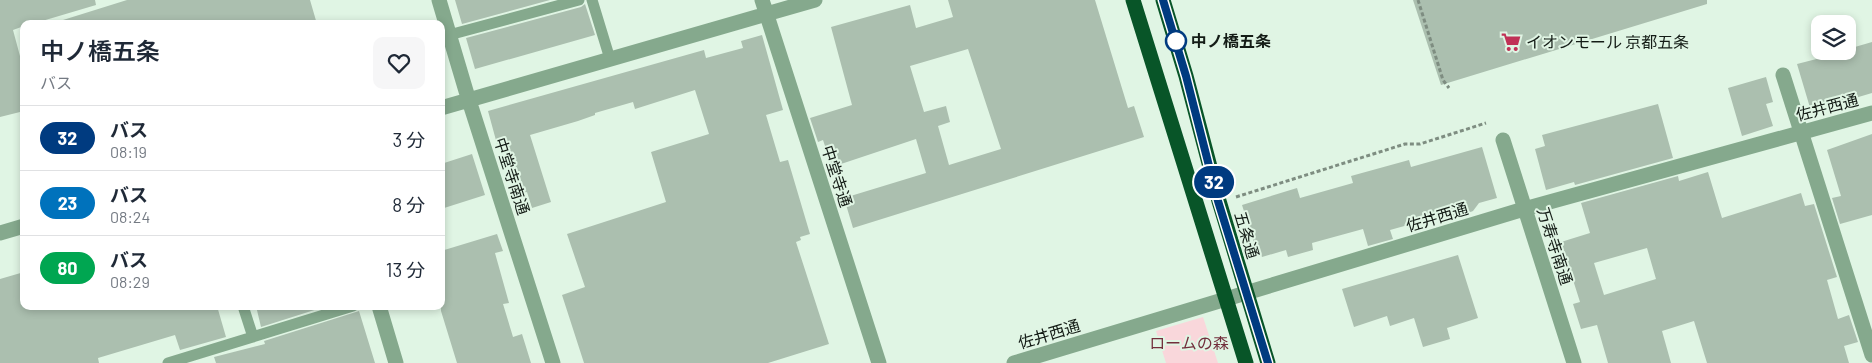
<!DOCTYPE html>
<html lang="ja">
<meta charset="utf-8">
<style>
:root{--surface:#fff;--page:#f6f6f7;--text:#1f2937;--muted:#747a83;--line:#e0e1e3}
body{margin:0;font-family:Barlow,"Noto Sans JP",sans-serif;background:var(--page);color:var(--text);height:100vh;display:flex;flex-direction:column;font-size:19px;white-space:nowrap}
*{box-sizing:border-box;margin:0}
p{font-size:16px;color:var(--muted)}
.icon{flex:none;width:28px;height:28px;fill:none;stroke:currentColor;stroke-width:2;stroke-linecap:round;stroke-linejoin:round}
.map{position:relative;flex:1;overflow:hidden}
.details{position:absolute;left:20px;top:20px;width:425px;height:290px;display:flex;flex-direction:column;background:var(--surface);border-radius:10px;box-shadow:0 2px 8px #0003}
.details>*{flex:none}
.badge{padding:0 10px;border-radius:16px;font-size:18px;line-height:32px}
.tools{position:absolute;left:1811px;top:15px;display:grid;gap:10px}
.tools a{display:grid;place-items:center;width:45px;height:45px;border-radius:10px;background:var(--surface);box-shadow:0 2px 8px #0003;font-size:25px}
.map>.badge{position:absolute;translate:-50% -50%;box-shadow:0 0 0 2px #fff}
.round{display:grid;place-items:center;flex:none;width:52px;height:52px;border-radius:10px;background:var(--page)}
.summary{display:flex;align-items:center;justify-content:space-between;height:85px;padding:0 20px}
h1{font-size:24px;font-weight:600;line-height:38px}
ul{padding:0;list-style:none}
li{display:flex;align-items:center;gap:15px;height:65px;padding:0 20px;border-top:1px solid var(--line)}
li div{flex:1}
li b{display:block;font-size:19px}
li em{font-style:normal}
li .badge{min-width:55px;font-weight:700;text-align:center}
.map>svg:first-child{display:block}
.green{fill:#f9d7db}
.building{fill:#abbfaf;fill-rule:evenodd}
.lines{fill:none;stroke-linecap:round;stroke-linejoin:round}
.path{stroke:#7e8d81;stroke-width:3;stroke-dasharray:4 2.5;stroke-linecap:butt}
.lane{stroke:#85a98d;stroke-width:11}
.street{stroke:#85a98d;stroke-width:15}
.highway{stroke:#085528;stroke-width:15}
.line-casing{stroke:#fff;stroke-width:11}
.line{stroke:#003b80;stroke-width:8}
.stop-dot{fill:#fff;stroke:#003b80;stroke-width:2.5}
.labels{text-anchor:middle;stroke-width:4;stroke-linejoin:round;paint-order:stroke}
.stop-label{font-size:16px;font-weight:bold;fill:#141c16;stroke:#e0f5e4;text-anchor:start}
.poi-label{font-size:16px;fill:#141c16;stroke:#e0f5e4;text-anchor:start}
.street-label{font-size:16px;fill:#141c16;stroke:#e0f5e4}
.park-label{font-size:16px;fill:#732f3c;stroke:#e0f5e4}
</style>
<div class="map">
<svg width="1872" height="363" viewBox="0 0 1872 363">
<rect width="100%" height="100%" fill="#e0f5e4"/>
<path class="green" d="M 1203,317 L 1218,363 L 1166,363 L 1156,331 Z"/>
<path class="building" d="M 0,0 L 95,0 L 96,5 L 32,24 L 24,24 L 24,26 L 13,30 L 24,71 L 24,111 L 0,117 Z
M 127,0 L 310,0 L 317,24 L 64,24 L 63,20 Z
M 455,0 L 550,0 L 462,24 Z
M 948,0 L 1095,0 L 1128,108 L 1134,106 L 1144,137 L 853,228 L 844,198 L 926,173 L 916,139 L 832,167 L 823,140 L 818,142 L 810,118 L 852,105 L 831,27 L 910,5 L 916,28 L 953,17 ZM 968,49 L 1001,149 L 949,165 L 938,126 L 950,122 L 946,106 L 924,112 L 910,66 Z
M 1413,0 L 1707,0 L 1707,4 L 1441,85 Z
M 585,4 L 595,35 L 475,69 L 466,38 L 581,7 Z
M 762,35 L 783,110 L 766,115 L 780,162 L 788,160 L 810,234 L 800,237 L 801,240 L 796,242 L 829,344 L 768,363 L 584,363 L 562,295 L 585,287 L 567,234 L 666,202 L 651,152 L 709,134 L 695,90 L 635,109 L 633,102 L 595,113 L 595,115 L 578,121 L 530,135 L 551,202 L 532,208 L 527,192 L 520,194 L 504,142 L 497,144 L 488,111 L 704,50 L 706,58 L 743,48 L 741,41 Z
M 1872,42 L 1872,93 L 1811,111 L 1797,64 L 1848,51 L 1848,49 Z
M 1766,77 L 1773,102 L 1766,104 L 1773,126 L 1742,136 L 1728,88 Z
M 1658,104 L 1673,158 L 1575,185 L 1574,182 L 1546,190 L 1535,149 L 1545,146 L 1542,135 Z
M 1872,134 L 1872,215 L 1840,224 L 1832,198 L 1841,196 L 1827,150 Z
M 1482,147 L 1497,198 L 1479,203 L 1473,211 L 1446,222 L 1444,215 L 1390,230 L 1393,239 L 1368,246 L 1363,229 L 1312,243 L 1313,250 L 1288,257 L 1286,250 L 1262,257 L 1261,254 L 1258,255 L 1242,205 L 1297,188 L 1300,198 L 1353,183 L 1351,176 L 1409,160 L 1411,167 Z
M 472,154 L 485,195 L 441,209 L 441,164 Z
M 1708,172 L 1722,218 L 1801,193 L 1805,206 L 1814,204 L 1837,277 L 1827,280 L 1838,319 L 1849,315 L 1858,342 L 1844,346 L 1849,363 L 1707,363 L 1694,321 L 1662,331 L 1671,363 L 1608,363 L 1597,325 L 1581,329 L 1573,304 L 1580,302 L 1561,242 L 1590,233 L 1581,203 L 1678,176 L 1679,181 ZM 1647,248 L 1656,279 L 1604,295 L 1594,263 Z
M 497,234 L 503,251 L 495,253 L 509,303 L 503,304 L 513,337 L 522,334 L 531,363 L 457,363 L 441,311 L 441,251 Z
M 1458,255 L 1478,318 L 1447,328 L 1450,339 L 1423,347 L 1414,318 L 1390,326 L 1387,316 L 1354,327 L 1342,289 Z
M 24,272 L 24,306 L 217,306 L 226,337 L 180,350 L 175,335 L 98,358 L 99,363 L 0,363 L 0,279 Z
M 256,306 L 327,306 L 261,327 Z
M 359,311 L 375,363 L 216,363 L 214,357 L 265,344 L 264,341 Z"/>
<g class="lines">
<path class="path" d="M 1418,0 L 1443,80 L 1449,88
M 1236,197 L 1405,144 L 1420,144 L 1486,123"/>
<path class="lane" d="M 592,0 L 610,59
M 449,35 L 579,0
M 243,306 L 253,337
M 168,363 L 353,306"/>
<path class="street" d="M 439,0 L 466,91 L 553,363
M 762,0 L 879,363
M 1783,75 L 1872,355
M 441,108 L 815,0
M 1503,140 L 1574,363
M 0,233 L 24,226
M 379,306 L 396,363
M 1014,363 L 1524,209 L 1872,113"/>
<path class="highway" d="M 1133,0 L 1246,363
M 1163,0 L 1186,76 L 1219,201 L 1268,363"/>
</g>
<g class="lines">
<defs>
<path id="line" d="M 1163,0 L 1186,76 L 1218,201 L 1268,363"/>
</defs>
<use href="#line" class="line-casing"/>
<use href="#line" class="line"/>
</g>
<defs>
<symbol id="supermarket-bare" viewBox="-9 -9 18 18"><path d="M-6-5.5h2.5l.6 2H6L4.5 2H-2.5L-4.4-4H-6ZM-1.5 3.2a1.3 1.3 0 1 0 .1 0ZM3 3.2a1.3 1.3 0 1 0 .1 0Z" fill="#c03156" stroke="#e0f5e4" stroke-width="2.5" paint-order="stroke"/></symbol>
</defs>
<g fill-rule="evenodd">
<use href="#supermarket-bare" x="1497" y="28" width="28" height="28"/>
</g>
<circle class="stop-dot" cx="1176" cy="41" r="10"/>
<g class="labels">
<g class="stop-label">
<text x="1191" y="47">中ノ橋五条</text>
</g>
<g class="poi-label">
<text x="1526" y="48">イオンモール 京都五条</text>
</g>
<g class="street-label">
<text transform="translate(1827 107) rotate(-15)" y="6">佐井西通</text>
<text transform="translate(512 176) rotate(72)" y="6">中堂寺南通</text>
<text transform="translate(837 176) rotate(72)" y="6">中堂寺通</text>
<text transform="translate(1437 217) rotate(-17)" y="6">佐井西通</text>
<text transform="translate(1247 235) rotate(73)" y="6">五条通</text>
<text transform="translate(1555 246) rotate(72)" y="6">万寿寺南通</text>
<text transform="translate(1049 334) rotate(-17)" y="6">佐井西通</text>
</g>
<g class="park-label">
<text x="1189" y="349">ロームの森</text>
</g>
</g>
</svg>
<div class="tools">
<a><svg class="icon" aria-label="layers" viewBox="0 0 24 24"><path d="M12 4l9 5-9 5-9-5zM3 14l9 5 9-5"/></svg></a>
</div>
<b class="badge" style="left:1214px;top:182px;background:#003b80;color:#fff">32</b>
<section class="details">
<div class="summary"><div><h1>中ノ橋五条</h1><p>バス</p></div><a class="round"><svg class="icon" aria-label="heart" viewBox="0 0 24 24"><path d="M12 20l-8-8c-3-5 5-10 8-4 3-6 11-1 8 4z"/></svg></a></div>
<ul>
<li><span class="badge" style="background:#003b80;color:#fff">32</span><div><b>バス</b><p>08:19</p></div><em>3 分</em></li>
<li><span class="badge" style="background:#0072bc;color:#fff">23</span><div><b>バス</b><p>08:24</p></div><em>8 分</em></li>
<li><span class="badge" style="background:#00a651;color:#fff">80</span><div><b>バス</b><p>08:29</p></div><em>13 分</em></li>
</ul>
</section>
</div>
